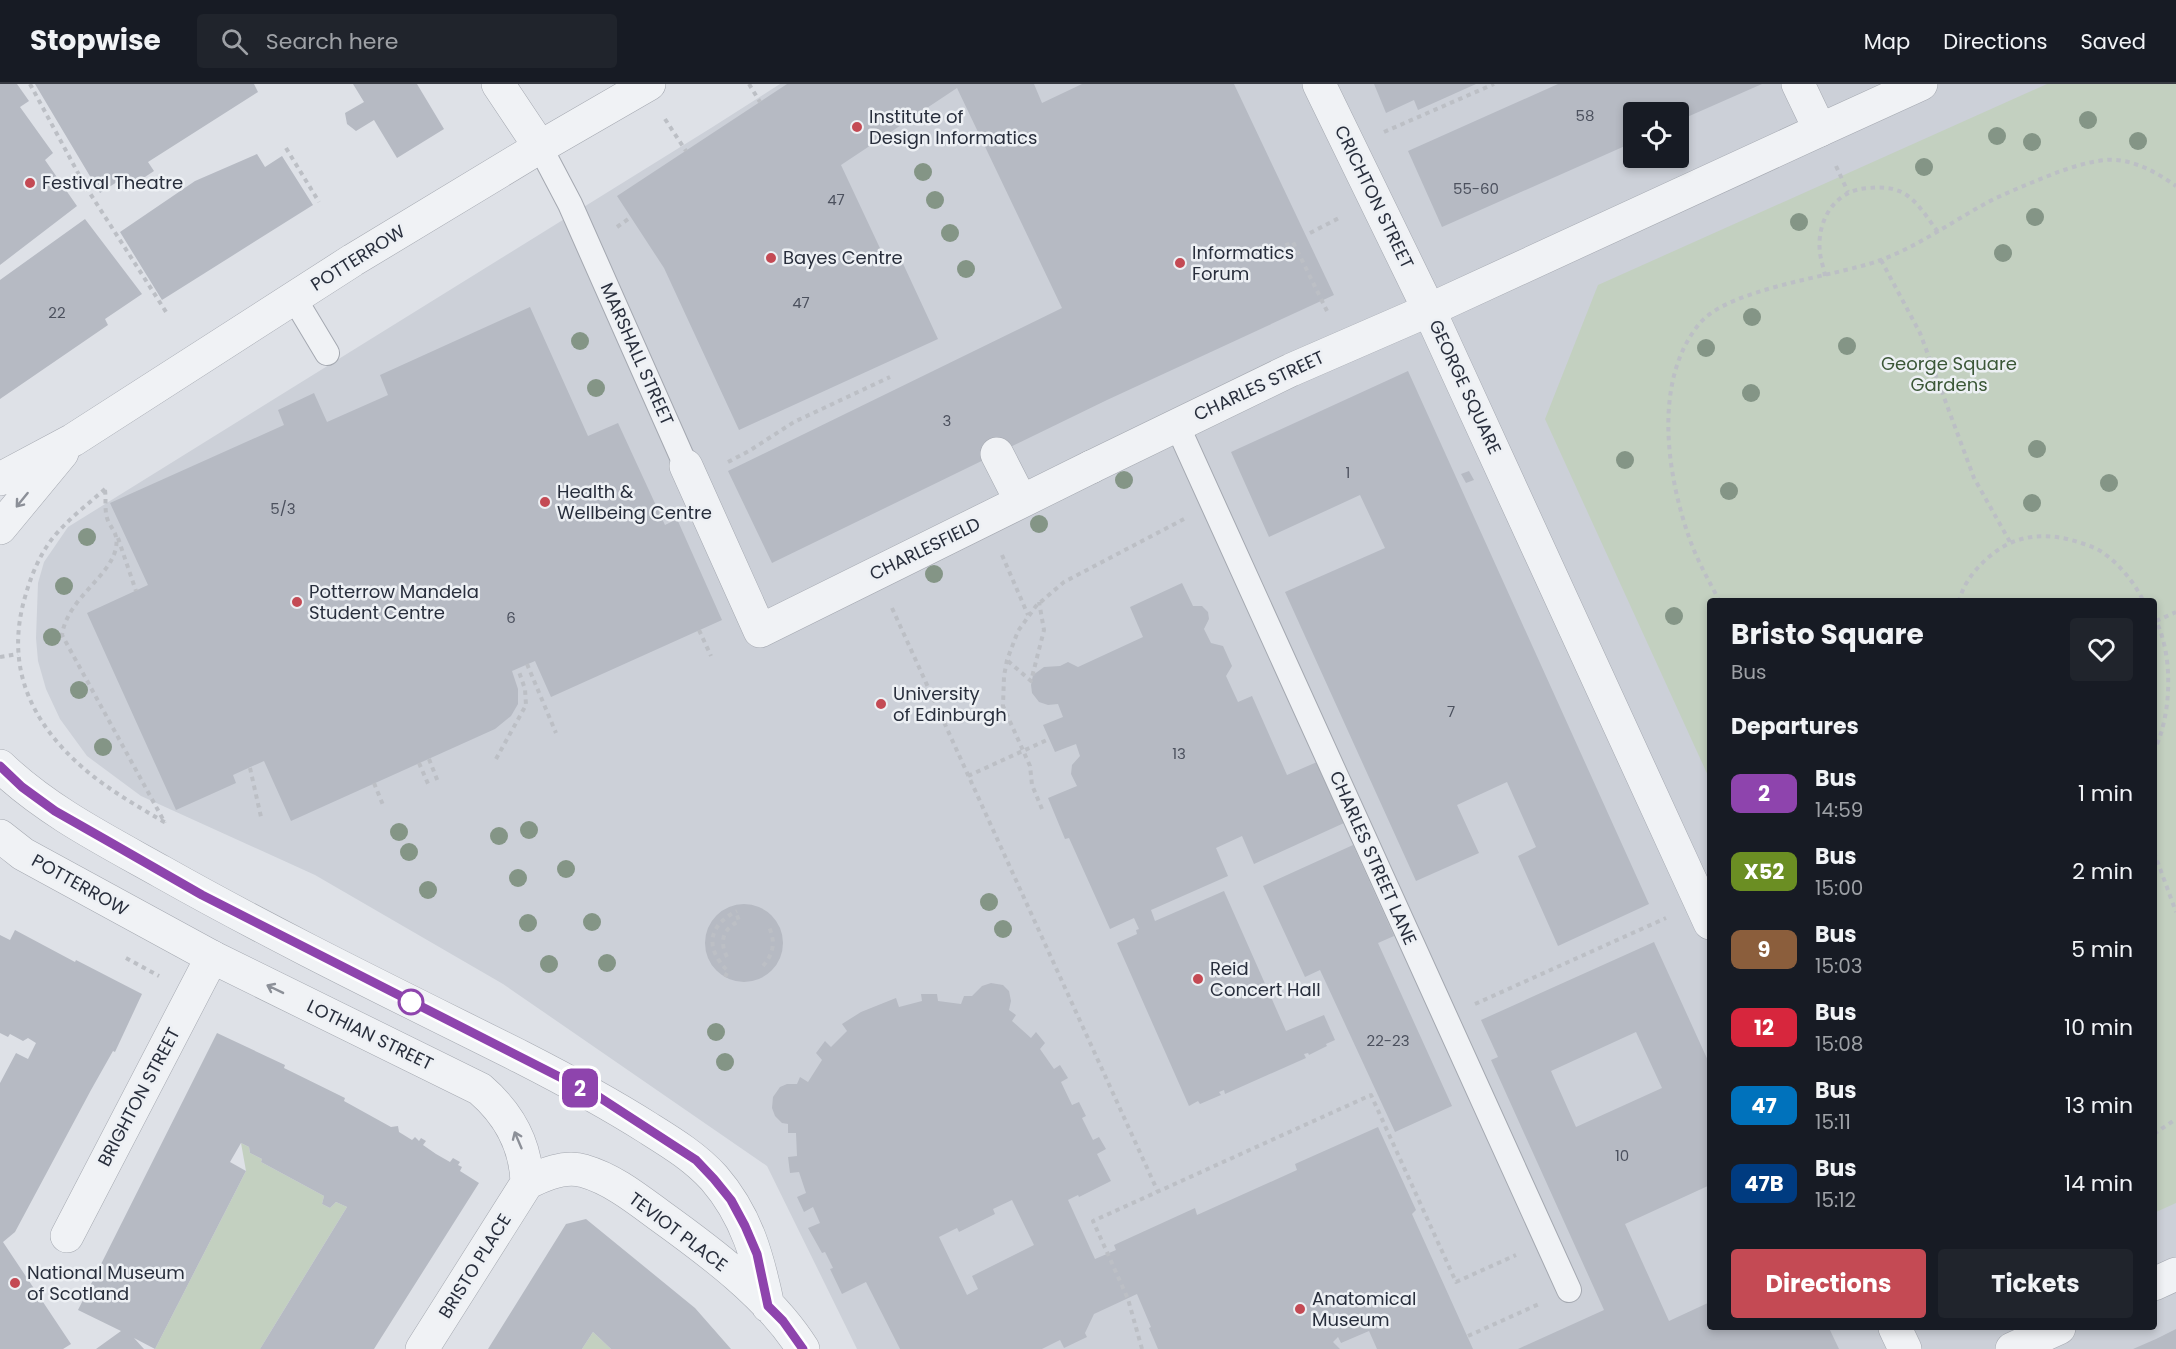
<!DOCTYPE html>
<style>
:root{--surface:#171b24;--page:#20242c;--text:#f1f3f6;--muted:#9ea1a6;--line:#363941;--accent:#c44a54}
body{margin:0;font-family:Poppins,sans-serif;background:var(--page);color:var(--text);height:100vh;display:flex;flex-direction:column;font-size:22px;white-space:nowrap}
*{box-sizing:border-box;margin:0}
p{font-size:20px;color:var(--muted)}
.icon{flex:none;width:33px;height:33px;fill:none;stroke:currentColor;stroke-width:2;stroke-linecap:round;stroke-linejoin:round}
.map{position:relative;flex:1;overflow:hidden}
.drawer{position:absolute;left:1707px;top:514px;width:450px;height:732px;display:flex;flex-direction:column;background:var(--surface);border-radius:6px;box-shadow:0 3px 9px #0003}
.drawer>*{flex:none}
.badge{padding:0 12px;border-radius:9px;font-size:21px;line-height:39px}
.fabs{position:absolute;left:1623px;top:18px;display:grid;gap:12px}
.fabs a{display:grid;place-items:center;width:66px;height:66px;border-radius:6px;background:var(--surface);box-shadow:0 3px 9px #0003;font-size:30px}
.map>.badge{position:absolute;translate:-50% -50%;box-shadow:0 0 0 3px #fff}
h2{padding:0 24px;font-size:22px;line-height:54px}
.round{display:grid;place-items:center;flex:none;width:63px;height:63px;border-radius:6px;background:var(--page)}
.headline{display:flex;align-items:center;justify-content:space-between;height:102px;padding:0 24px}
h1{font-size:28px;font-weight:700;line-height:45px}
.primary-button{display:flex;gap:12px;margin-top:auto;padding:12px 24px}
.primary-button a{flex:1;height:69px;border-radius:6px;background:var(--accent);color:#fff;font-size:24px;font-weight:700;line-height:69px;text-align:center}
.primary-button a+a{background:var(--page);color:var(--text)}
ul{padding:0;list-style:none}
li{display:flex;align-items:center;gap:18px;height:78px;padding:0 24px}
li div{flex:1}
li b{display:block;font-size:22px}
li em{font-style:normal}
li .badge{min-width:66px;font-weight:700;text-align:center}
header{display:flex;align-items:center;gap:36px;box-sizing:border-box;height:84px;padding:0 30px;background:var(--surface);border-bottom:2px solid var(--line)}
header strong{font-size:28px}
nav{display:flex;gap:33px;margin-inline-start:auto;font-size:21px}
.search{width:420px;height:54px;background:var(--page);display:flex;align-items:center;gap:15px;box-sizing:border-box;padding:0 21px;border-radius:6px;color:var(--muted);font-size:22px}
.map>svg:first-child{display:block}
.built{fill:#ccd0d8;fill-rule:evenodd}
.green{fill:#c3d0c0}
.building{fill:#b6bac3;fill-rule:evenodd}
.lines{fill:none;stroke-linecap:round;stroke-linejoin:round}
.service-casing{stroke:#a4a8b0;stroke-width:26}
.pedestrian-casing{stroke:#a4a8b0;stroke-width:34}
.minor-casing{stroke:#a4a8b0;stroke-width:34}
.tertiary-casing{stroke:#a4a8b0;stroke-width:34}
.path{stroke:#bcbfc5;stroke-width:4;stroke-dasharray:4.5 4.5;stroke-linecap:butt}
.service{stroke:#f0f2f5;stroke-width:24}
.pedestrian{stroke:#f0f2f5;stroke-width:33}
.minor{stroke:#f0f2f5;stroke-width:33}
.tertiary{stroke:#f0f2f5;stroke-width:33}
.tree{fill:#849586}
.oneway{stroke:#8c9098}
.line-casing{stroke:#fff;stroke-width:14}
.line{stroke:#8e44ad;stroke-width:9}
.poi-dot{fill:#c44a54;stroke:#edf0f4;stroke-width:2}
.stop-dot{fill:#fff;stroke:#8e44ad;stroke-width:3}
.labels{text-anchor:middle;stroke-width:5;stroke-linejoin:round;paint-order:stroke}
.number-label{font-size:15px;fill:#4c515e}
.poi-label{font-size:18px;fill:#282e3c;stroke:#edf0f4;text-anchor:start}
.street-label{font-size:18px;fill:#282e3c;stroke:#edf0f4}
.park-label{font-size:18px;fill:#3b5737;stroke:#edf0f4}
</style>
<header>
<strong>Stopwise</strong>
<div class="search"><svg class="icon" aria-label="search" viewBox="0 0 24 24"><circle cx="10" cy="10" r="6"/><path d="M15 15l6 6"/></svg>Search here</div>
<nav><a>Map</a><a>Directions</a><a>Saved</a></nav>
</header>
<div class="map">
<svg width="2176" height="1265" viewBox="0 0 2176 1265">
<rect width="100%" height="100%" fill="#dee1e7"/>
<path class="built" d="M 780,0 L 2176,0 L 2176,1265 L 857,1265 L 767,1082 L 503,900 L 315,791 L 141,712 L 87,672 L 60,635 L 46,605 L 38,577 L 36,554 L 38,499 L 44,478 L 68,443 L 711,44 ZM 1634,28 L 1678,28 L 1678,74 L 1634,74 ZM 1710,518 L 2154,518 L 2154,1244 L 1710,1244 Z"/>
<path class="green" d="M 2047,0 L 2176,0 L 2176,1119 L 2154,1129 L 2154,518 L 1710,518 L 1710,696 L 1545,335 L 1598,201 Z
M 241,1059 L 249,1063 L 250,1069 L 262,1075 L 261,1078 L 324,1112 L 322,1120 L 330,1124 L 336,1118 L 347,1123 L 260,1265 L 155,1265 L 246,1087 Z
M 593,1248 L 611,1265 L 582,1265 Z"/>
<path class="building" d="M 0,0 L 17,0 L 29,17 L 20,23 L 53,69 L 45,76 L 77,122 L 0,181 Z
M 35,0 L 254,0 L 258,8 L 148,78 L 154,87 L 127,105 L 120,96 L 100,109 Z
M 353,0 L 417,0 L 444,45 L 397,74 L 374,36 L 356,47 L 347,40 L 345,29 L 364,18 Z
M 787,0 L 1034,0 L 1042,19 L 1082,0 L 1234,0 L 1334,211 L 1107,316 L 772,479 L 728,387 L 1062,224 L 957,4 L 841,81 L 886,177 L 899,171 L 938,255 L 739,346 L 664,184 L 617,112 Z
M 1374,0 L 1476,0 L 1418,26 L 1414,16 L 1386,29 Z
M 1558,0 L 1762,0 L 1678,37 L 1678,28 L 1634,28 L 1634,58 L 1442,143 L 1408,67 Z
M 257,70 L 265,83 L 282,72 L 313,121 L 162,216 L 120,148 L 195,97 Z
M 85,135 L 142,210 L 105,235 L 108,241 L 0,315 L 0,196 Z
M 530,223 L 588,352 L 618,339 L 665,441 L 677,435 L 722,536 L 551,613 L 535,577 L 512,587 L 518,605 L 518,620 L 511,632 L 495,645 L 291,737 L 264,677 L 233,691 L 236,699 L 176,726 L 87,529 L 148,501 L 110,419 L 284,341 L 278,326 L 314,309 L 327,338 L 388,311 L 380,291 Z
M 1408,287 L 1649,820 L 1558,862 L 1518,772 L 1536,763 L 1507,698 L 1457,721 L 1479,769 L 1416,797 L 1285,508 L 1385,464 L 1360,411 L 1269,453 L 1231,368 Z
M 1469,387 L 1474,396 L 1466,399 L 1461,390 Z
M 1182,499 L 1193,522 L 1202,522 L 1208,528 L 1209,535 L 1204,545 L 1211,559 L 1223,562 L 1232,582 L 1226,592 L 1238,618 L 1252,612 L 1287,691 L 1317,678 L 1344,739 L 1254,780 L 1242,752 L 1216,764 L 1228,792 L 1151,826 L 1155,837 L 1224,807 L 1286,947 L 1324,931 L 1335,956 L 1326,960 L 1327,962 L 1309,971 L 1308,969 L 1304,970 L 1306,974 L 1225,1010 L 1224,1006 L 1219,1008 L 1221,1011 L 1200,1020 L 1198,1017 L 1189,1022 L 1117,859 L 1137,850 L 1136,846 L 1139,845 L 1134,834 L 1110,845 L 1069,754 L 1065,755 L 1048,714 L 1077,702 L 1071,690 L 1072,681 L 1080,672 L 1076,660 L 1055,668 L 1043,641 L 1063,633 L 1058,620 L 1048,621 L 1039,618 L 1032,609 L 1031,601 L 1033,591 L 1044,583 L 1060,582 L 1068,578 L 1078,583 L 1143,553 L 1130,523 Z
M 1353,761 L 1394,852 L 1378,859 L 1452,1022 L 1395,1048 L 1320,886 L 1305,893 L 1263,802 Z
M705 859a39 39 0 1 1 78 0a39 39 0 1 1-78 0Z
M 15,846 L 75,878 L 76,876 L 142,910 L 115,968 L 113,967 L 91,1006 L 15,1148 L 3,1158 L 71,1260 L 63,1265 L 0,1265 L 0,999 L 16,969 L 28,975 L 36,959 L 28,954 L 23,957 L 10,950 L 8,953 L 0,949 L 0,851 L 10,856 Z
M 1654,858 L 1710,981 L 1710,1101 L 1625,1140 L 1669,1237 L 1710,1218 L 1710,1244 L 1829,1244 L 1839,1265 L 1518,1265 L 1604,1226 L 1491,976 L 1498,973 L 1481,936 ZM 1636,948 L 1662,1004 L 1576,1043 L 1551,987 Z
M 991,899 L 1003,901 L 1009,907 L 1011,917 L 1009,926 L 1016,931 L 1012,937 L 1031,954 L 1036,948 L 1045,959 L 1040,965 L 1054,985 L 1060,981 L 1068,994 L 1061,998 L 1072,1021 L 1079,1018 L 1086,1032 L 1082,1034 L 1093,1056 L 1099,1053 L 1106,1065 L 1097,1070 L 1111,1097 L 1079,1113 L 1078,1111 L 1068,1116 L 1095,1175 L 1116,1166 L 1114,1161 L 1195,1124 L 1197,1131 L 1297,1086 L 1295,1080 L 1378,1043 L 1416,1126 L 1412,1130 L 1473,1265 L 1377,1265 L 1369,1247 L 1341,1259 L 1338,1253 L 1333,1258 L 1340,1265 L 1158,1265 L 1149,1244 L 1151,1243 L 1137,1210 L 1094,1230 L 1085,1249 L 1087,1253 L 1064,1264 L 1060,1256 L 1042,1265 L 900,1265 L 866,1198 L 842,1210 L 830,1185 L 833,1184 L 825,1168 L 822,1169 L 808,1144 L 820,1139 L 813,1123 L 804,1128 L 797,1113 L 806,1109 L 799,1088 L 790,1089 L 788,1073 L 797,1072 L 796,1049 L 788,1049 L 788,1040 L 782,1039 L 775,1032 L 772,1024 L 773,1013 L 780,1003 L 787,1000 L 797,1000 L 800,993 L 808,998 L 822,976 L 816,969 L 825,957 L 831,963 L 847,947 L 842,940 L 861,928 L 896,914 L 899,923 L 922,917 L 921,910 L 937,910 L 938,917 L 961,920 L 964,912 L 972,912 L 982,902 ZM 1012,1116 L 1034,1161 L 972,1192 L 978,1205 L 967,1211 L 939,1153 L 957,1144 L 959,1148 L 995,1130 L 993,1125 Z
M 217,949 L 285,981 L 284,984 L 345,1014 L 344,1017 L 391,1043 L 398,1042 L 399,1048 L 412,1056 L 415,1053 L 419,1057 L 421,1054 L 426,1057 L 423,1061 L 436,1070 L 450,1078 L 453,1074 L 460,1078 L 458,1081 L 462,1083 L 460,1087 L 479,1099 L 374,1265 L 260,1265 L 347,1123 L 336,1118 L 330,1124 L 322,1120 L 324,1112 L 261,1078 L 262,1075 L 250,1069 L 249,1063 L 241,1059 L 230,1078 L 246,1087 L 155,1265 L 134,1254 L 144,1265 L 96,1265 L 121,1247 L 78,1226 Z
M 586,1135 L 695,1224 L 731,1265 L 611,1265 L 593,1248 L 582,1265 L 488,1265 L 566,1140 Z
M 2176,1245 L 2176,1265 L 2133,1265 L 2156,1255 Z"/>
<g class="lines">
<defs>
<path id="service" d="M 540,63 L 570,120 L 686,382
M 294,214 L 327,269
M 1177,341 L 1569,1206"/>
<path id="pedestrian" d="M 1798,0 L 1820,46 L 1921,0
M 997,370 L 1021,417
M 686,382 L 760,547 L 1091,383"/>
<path id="minor" d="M 498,0 L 540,63
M 1319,0 L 1429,226 L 1710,839
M 1091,383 L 1291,286 L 1429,226 L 1820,46
M 67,1152 L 212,873
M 2154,1200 L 2176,1190
M 1895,1244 L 1905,1265
M 2012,1265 L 2059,1244"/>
<path id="tertiary" d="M 0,395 L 73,356 L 353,176 L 540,63 L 649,0
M 0,444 L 62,369
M 0,682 C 47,727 105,756 162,788 C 279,854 401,913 521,973 C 564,995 607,1018 648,1044 C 672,1059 695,1073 714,1094 C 747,1132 758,1174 768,1222
M 0,752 L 23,770 L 212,873 L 480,1005 C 509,1030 526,1060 527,1099
M 527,1099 C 544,1090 565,1081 584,1087 C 612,1095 636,1114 659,1131 C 709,1167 770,1212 803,1265
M 422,1265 L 527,1099"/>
</defs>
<use href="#service" class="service-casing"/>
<use href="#pedestrian" class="pedestrian-casing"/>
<use href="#minor" class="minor-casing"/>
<use href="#tertiary" class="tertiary-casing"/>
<path class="path" d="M 30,0 L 84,100 L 168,231
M 749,0 L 760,18
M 665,35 L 686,67
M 1384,48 L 1494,0
M 286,64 L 319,118
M 1836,82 L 1848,108
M 617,143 L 631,133
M 1310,149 L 1341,133
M 1277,165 L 1293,158 L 1327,227
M 1881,176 L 1920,249 L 1974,394 L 2010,458
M 1825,192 C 1824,185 1821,177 1820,169 C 1816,137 1835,105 1869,104 C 1881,103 1894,103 1905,110 C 1919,119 1928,135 1938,148
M 728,378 L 749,367 L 794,338 L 890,293
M 105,405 C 87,421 67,436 52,455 C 39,472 31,492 25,513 C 5,582 30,637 82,683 C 107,705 137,722 166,739
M 105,406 C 106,414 105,422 106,429 C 108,445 119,445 116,464 C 110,493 67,515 62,551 L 165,739
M 118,454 L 136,507
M 1002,471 L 1028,531
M 1720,518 C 1709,497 1698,478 1690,456 C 1667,392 1652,296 1700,239 C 1730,204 1832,193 1878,177 C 1920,162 1955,135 1994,115 C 2013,106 2033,98 2053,90 C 2069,84 2087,78 2105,76 C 2131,74 2155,87 2176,102
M 1959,518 C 1963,499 1976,484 1990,472 C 2017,449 2049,448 2081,459 C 2090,462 2099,465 2106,471 C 2122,483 2135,500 2144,518
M 892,524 L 1158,1108
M 2154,533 C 2174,569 2172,631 2154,667
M 2156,537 L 2176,528
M 699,546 L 711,572
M 0,573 L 18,570
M 1008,577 L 1031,597 L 1044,546 L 1039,518
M 527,580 L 556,649
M 429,675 L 438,698
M 496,675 L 526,621 L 525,605 L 518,585
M 419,679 L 429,702
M 250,684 L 261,733
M 968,692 L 1049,655
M 374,699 L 383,721
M 1042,725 L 1032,701 L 1030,682 L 1003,622 L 1004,592 L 1007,576 L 1018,547 L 1036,522 L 1064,498 L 1184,435
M 2154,768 L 2176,828
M 727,873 C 719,857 723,845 739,837 L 737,831
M 126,874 L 159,892
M 763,882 C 774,869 776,857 768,841
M 725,893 L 728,887 C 705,865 707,842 737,827
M 1475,920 L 1666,834
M 2154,1050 L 2176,1035
M 1468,1252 L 1539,1220
M 1142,1265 L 1128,1215 L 1093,1137 L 1371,1011 L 1456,1198 L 1516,1171"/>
<use href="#service" class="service"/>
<use href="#pedestrian" class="pedestrian"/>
<use href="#minor" class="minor"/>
<use href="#tertiary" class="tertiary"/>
</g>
<g class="tree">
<circle cx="2088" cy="36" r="9"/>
<circle cx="1997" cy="52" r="9"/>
<circle cx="2138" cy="57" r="9"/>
<circle cx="2032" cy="58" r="9"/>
<circle cx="1924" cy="83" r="9"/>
<circle cx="923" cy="88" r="9"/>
<circle cx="935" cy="116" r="9"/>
<circle cx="2035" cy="133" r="9"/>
<circle cx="1799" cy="138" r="9"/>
<circle cx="950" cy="149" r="9"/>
<circle cx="2003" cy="169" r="9"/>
<circle cx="966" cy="185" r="9"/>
<circle cx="1752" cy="233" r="9"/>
<circle cx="580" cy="257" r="9"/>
<circle cx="1847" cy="262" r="9"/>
<circle cx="1706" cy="264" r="9"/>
<circle cx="596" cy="304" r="9"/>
<circle cx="1751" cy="309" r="9"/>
<circle cx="2037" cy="365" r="9"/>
<circle cx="1625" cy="376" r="9"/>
<circle cx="1124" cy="396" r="9"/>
<circle cx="2109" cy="399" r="9"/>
<circle cx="1729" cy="407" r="9"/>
<circle cx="2032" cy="419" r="9"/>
<circle cx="1039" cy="440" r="9"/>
<circle cx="87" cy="453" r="9"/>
<circle cx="934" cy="490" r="9"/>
<circle cx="64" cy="502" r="9"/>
<circle cx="1674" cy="532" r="9"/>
<circle cx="52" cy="553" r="9"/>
<circle cx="79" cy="606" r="9"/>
<circle cx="103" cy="663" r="9"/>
<circle cx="529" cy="746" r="9"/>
<circle cx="399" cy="748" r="9"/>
<circle cx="499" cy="752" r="9"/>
<circle cx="409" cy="768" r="9"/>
<circle cx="566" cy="785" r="9"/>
<circle cx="518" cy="794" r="9"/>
<circle cx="428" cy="806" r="9"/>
<circle cx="989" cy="818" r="9"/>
<circle cx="592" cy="838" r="9"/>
<circle cx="528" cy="839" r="9"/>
<circle cx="1003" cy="845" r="9"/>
<circle cx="607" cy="879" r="9"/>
<circle cx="549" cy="880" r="9"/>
<circle cx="716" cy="948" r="9"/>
<circle cx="725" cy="978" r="9"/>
</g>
<defs><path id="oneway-shaft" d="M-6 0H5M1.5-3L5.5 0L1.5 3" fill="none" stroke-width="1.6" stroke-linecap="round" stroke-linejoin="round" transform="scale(1.5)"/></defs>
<g class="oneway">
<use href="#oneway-shaft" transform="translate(22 416) rotate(129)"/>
<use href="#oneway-shaft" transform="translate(275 905) rotate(-154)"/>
<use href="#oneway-shaft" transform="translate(518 1056) rotate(-113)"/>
</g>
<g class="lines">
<defs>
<path id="line" d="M 0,682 L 22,703 L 55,727 L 106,756 L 202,811 L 599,1013 L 696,1076 L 714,1095 L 731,1116 L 745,1142 L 757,1170 L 768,1222 L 783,1237 L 803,1265"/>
</defs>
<use href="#line" class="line-casing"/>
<use href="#line" class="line"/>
</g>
<g class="poi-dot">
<circle cx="857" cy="43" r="6"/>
<circle cx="30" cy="99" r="6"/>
<circle cx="771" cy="174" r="6"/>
<circle cx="1180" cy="179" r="6"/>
<circle cx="545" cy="418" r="6"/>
<circle cx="297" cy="518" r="6"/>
<circle cx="881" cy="620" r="6"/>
<circle cx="1198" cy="895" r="6"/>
<circle cx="15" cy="1199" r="6"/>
<circle cx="1300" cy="1225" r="6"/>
</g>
<circle class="stop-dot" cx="411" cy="918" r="12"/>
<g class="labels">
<g class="number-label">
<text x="1585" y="37">58</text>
<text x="1476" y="110">55-60</text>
<text x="836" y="121">47</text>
<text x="801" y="224">47</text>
<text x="57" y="234">22</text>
<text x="947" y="342">3</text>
<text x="1348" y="394">1</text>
<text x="283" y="430">5/3</text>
<text x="511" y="539">6</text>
<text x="1451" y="633">7</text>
<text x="1179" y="675">13</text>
<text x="1388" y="962">22-23</text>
<text x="1622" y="1077">10</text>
</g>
<g class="poi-label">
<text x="869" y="39">Institute of<tspan x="869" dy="21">Design Informatics</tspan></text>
<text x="42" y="105">Festival Theatre</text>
<text x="1192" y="175">Informatics<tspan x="1192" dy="21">Forum</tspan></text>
<text x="783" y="180">Bayes Centre</text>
<text x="557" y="414">Health &amp;<tspan x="557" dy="21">Wellbeing Centre</tspan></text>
<text x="309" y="514">Potterrow Mandela<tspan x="309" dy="21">Student Centre</tspan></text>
<text x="893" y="616">University<tspan x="893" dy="21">of Edinburgh</tspan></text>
<text x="1210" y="891">Reid<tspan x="1210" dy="21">Concert Hall</tspan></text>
<text x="27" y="1195">National Museum<tspan x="27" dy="21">of Scotland</tspan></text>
<text x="1312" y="1221">Anatomical<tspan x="1312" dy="21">Museum</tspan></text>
</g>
<g class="street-label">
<text transform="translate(1374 113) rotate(64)" y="6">CRICHTON STREET</text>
<text transform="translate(358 174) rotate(-32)" y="6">POTTERROW</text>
<text transform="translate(637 270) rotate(66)" y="6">MARSHALL STREET</text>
<text transform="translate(1259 302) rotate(-25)" y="6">CHARLES STREET</text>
<text transform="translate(1465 303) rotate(65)" y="6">GEORGE SQUARE</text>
<text transform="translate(925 465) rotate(-26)" y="6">CHARLESFIELD</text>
<text transform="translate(1373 774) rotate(66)" y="6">CHARLES STREET LANE</text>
<text transform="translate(80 801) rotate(29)" y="6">POTTERROW</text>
<text transform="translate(370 951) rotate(26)" y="6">LOTHIAN STREET</text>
<text transform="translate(139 1013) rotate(-62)" y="6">BRIGHTON STREET</text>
<text transform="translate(678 1148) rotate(37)" y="6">TEVIOT PLACE</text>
<text transform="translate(475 1182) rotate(-58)" y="6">BRISTO PLACE</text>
</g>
<g class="park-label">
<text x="1949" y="286">George Square<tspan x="1949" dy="21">Gardens</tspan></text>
</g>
</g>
</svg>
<div class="fabs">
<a><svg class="icon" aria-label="locate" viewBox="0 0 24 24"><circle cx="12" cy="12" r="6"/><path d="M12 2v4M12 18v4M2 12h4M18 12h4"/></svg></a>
</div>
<b class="badge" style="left:580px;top:1004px;background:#8e44ad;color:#fff">2</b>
<section class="drawer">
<div class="headline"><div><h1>Bristo Square</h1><p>Bus</p></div><a class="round"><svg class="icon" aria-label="heart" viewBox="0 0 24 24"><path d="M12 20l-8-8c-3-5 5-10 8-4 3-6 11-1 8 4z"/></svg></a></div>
<h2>Departures</h2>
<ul>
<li><span class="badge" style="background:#8e44ad;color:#fff">2</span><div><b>Bus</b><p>14:59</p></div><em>1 min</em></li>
<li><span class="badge" style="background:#6b8e23;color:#fff">X52</span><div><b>Bus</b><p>15:00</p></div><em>2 min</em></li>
<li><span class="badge" style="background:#8b5e3c;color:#fff">9</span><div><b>Bus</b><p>15:03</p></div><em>5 min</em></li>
<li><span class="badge" style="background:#d7263d;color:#fff">12</span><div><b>Bus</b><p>15:08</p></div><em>10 min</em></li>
<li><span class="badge" style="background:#0072bc;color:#fff">47</span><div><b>Bus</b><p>15:11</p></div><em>13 min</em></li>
<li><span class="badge" style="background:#003b80;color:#fff">47B</span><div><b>Bus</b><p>15:12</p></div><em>14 min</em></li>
</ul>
<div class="primary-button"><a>Directions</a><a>Tickets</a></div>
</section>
</div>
